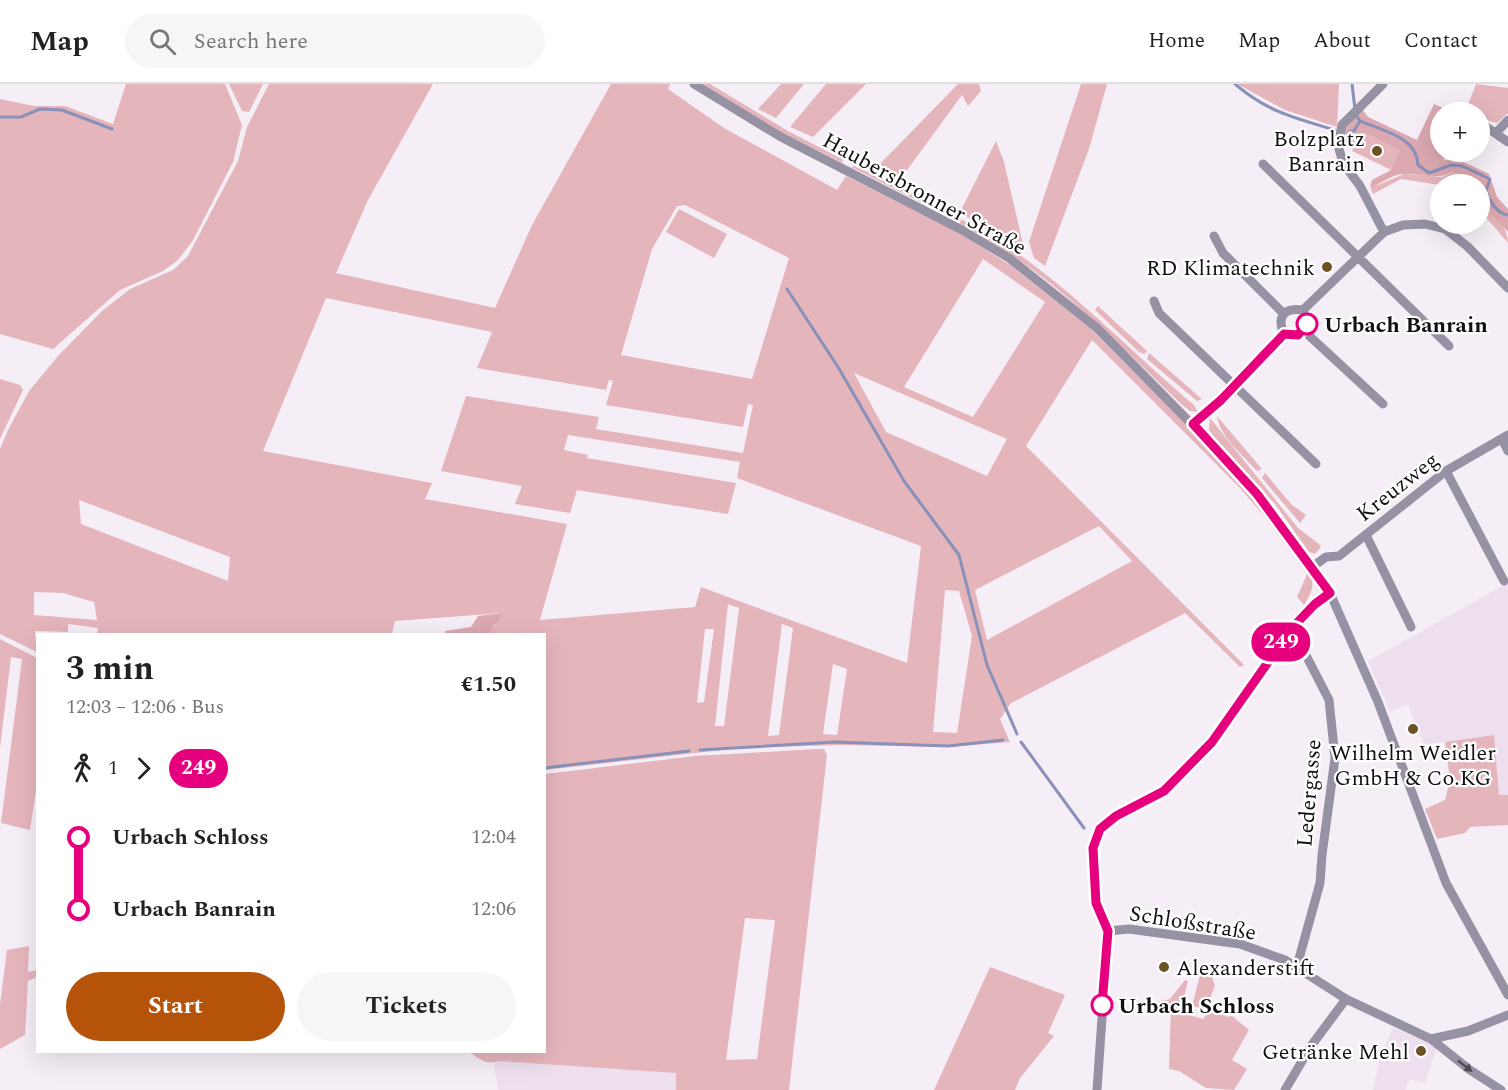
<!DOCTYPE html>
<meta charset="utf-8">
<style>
:root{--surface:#fff;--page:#f6f6f6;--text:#222;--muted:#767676;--line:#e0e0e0;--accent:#b45309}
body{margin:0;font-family:Spectral,serif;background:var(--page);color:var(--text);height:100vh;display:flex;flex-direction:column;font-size:22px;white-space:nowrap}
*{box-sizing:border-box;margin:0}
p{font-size:20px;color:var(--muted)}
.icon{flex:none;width:33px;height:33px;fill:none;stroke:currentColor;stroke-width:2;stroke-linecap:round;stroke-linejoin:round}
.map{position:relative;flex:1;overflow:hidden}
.panel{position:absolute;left:36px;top:549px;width:510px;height:420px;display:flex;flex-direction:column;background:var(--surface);border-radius:0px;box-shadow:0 6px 24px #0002}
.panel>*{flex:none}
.badge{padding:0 12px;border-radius:20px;font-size:21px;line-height:39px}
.controls{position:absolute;left:1430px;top:18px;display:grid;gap:12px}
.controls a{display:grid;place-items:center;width:60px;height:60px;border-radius:50%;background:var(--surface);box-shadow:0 6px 24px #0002;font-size:30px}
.map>.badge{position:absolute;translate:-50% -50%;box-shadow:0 0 0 3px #fff}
.legs{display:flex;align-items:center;gap:9px;height:66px;padding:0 30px;font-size:20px}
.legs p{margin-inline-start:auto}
.head{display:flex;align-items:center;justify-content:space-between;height:102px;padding:0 30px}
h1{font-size:33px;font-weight:700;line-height:45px}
.action{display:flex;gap:12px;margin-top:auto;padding:12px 30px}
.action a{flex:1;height:69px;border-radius:36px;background:var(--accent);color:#fff;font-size:24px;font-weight:700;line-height:69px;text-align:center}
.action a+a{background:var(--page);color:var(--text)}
ul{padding:0 30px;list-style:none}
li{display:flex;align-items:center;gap:21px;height:72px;font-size:22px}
li i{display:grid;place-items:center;width:9px;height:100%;margin:0 8px;background:currentColor}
li i::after{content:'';width:15px;height:15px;margin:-8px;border:4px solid;border-radius:50%;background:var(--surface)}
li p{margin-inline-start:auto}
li:first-child i{background:linear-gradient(#0000 50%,currentColor 0)}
li:last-child i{background:linear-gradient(currentColor 50%,#0000 0)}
header{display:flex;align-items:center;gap:36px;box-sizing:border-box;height:84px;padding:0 30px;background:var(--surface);border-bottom:2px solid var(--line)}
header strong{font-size:28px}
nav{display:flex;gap:33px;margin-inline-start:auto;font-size:21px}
.search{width:420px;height:54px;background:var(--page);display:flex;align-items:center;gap:15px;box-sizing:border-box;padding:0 21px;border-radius:33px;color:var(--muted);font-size:22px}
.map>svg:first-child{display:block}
.built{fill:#eddfee}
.green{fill:#e5b5bc;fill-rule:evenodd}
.forest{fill:#dca9b0}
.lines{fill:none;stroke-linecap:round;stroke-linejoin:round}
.stream{stroke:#8991b9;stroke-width:3}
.minor{stroke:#9691a3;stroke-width:9}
.oneway{fill:#4e4a54}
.line-1-casing{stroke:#fff;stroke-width:14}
.line-1{stroke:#e6007e;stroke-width:9}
.poi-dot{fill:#6b5123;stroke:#fff;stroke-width:2}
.stop-1-dot{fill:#fff;stroke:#e6007e;stroke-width:3}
.labels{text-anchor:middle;stroke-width:4.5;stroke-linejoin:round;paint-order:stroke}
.poi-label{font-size:22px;fill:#131013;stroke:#fff;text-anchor:end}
.street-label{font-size:22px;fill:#131013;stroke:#fff}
.stop-label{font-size:22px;font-weight:bold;fill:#131013;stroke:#fff;text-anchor:start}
</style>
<header>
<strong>Map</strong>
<div class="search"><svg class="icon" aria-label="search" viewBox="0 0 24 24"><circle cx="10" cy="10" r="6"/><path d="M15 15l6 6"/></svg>Search here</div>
<nav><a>Home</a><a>Map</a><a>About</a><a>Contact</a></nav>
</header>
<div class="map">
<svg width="1508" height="1006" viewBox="0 0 1508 1006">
<rect width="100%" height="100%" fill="#f6eef7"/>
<path class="built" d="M 1508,499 L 1508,711 L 1499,711 L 1494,651 L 1424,661 L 1408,621 L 1390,627 L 1368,577 Z
M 1393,944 L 1422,955 L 1437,964 L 1425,999 L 1409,995 L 1406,1006 L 1373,1006 L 1380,973 Z
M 498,977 L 676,989 L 676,1006 L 498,1006 L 494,979 Z"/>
<path class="green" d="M 126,0 L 225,0 L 242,41 L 233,78 L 192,158 L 178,176 L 163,187 L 120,206 L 53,265 L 0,250 L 0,15 L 34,22 L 65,22 L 113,40 Z
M 229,0 L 263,0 L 249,28 L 242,27 Z
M 269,0 L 433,0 L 368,116 L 336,189 L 495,224 L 532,141 L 611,0 L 670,0 L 668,5 L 724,44 L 837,106 L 846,92 L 959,149 L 1010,181 L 1091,245 L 1249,404 L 1307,483 C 1316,500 1313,506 1304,521 L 1297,513 L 1307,490 L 1266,434 L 1240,404 L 1092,256 L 1026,362 L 1244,581 L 1240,583 L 1185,529 L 1011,619 L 1000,635 L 1010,658 L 949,663 L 841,661 L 739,664 L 545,686 L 544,550 L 490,550 L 493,541 L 498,539 L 502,529 L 395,537 L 392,550 L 97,550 L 98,544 L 68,540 L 68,548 L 35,547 L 37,568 L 0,550 L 0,365 L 8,346 L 29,307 L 58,272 L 102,227 L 130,205 L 173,186 L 188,172 L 238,77 L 247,43 ZM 685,121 L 789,174 L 752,295 L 621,271 L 652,165 L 677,122 ZM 983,175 L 1045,218 L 973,333 L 904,303 ZM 326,214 L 492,248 L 477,284 L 606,306 L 609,296 L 613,297 L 606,321 L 743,343 L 748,320 L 753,321 L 743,369 L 596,345 L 599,333 L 466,312 L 441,387 L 522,402 L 515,420 L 570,429 L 577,406 L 728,430 L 736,399 L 587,374 L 588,371 L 564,366 L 568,351 L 740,378 L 737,394 L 921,462 L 907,579 L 701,503 L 695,523 L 540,536 L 567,440 L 425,415 L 432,399 L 263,367 ZM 854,289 L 1007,355 L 987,392 L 886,348 ZM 79,416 L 230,473 L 228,497 L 81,440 ZM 1099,442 L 1132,477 L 987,556 L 975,506 ZM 945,506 L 959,507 L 972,552 L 957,649 L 933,648 ZM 34,508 L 63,509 L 94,518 L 97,536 L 34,531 ZM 728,520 L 739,524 L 724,642 L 715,642 ZM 782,540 L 793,544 L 779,651 L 768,652 ZM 705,545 L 714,545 L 704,618 L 697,619 ZM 833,580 L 847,585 L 837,651 L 823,650 Z
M 703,0 L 710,0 L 788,47 L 842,75 L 843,79 L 784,50 Z
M 781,0 L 804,0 L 776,34 L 758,25 Z
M 826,0 L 866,0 L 813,53 L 790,43 Z
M 958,0 L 979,0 L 981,7 L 968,22 L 962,11 L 899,97 L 876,84 Z
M 1081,0 L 1107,0 L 1089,65 L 1045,182 L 1034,174 L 1029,158 Z
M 1231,0 L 1339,0 L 1337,43 L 1285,26 L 1239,1 Z
M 1476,0 L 1508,4 L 1508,29 L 1497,39 L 1479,34 L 1479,28 L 1466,26 Z
M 1362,48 L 1401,66 L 1391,86 L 1352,67 Z
M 996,57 L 1004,78 L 1023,160 L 1017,166 L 960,128 Z
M 855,82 C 912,110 972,137 1024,174 C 1085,218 1137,273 1194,321 L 1198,328 L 1190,327 L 1181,320 C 1130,271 1081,220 1023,179 C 970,141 910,113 851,83 Z
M 1452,88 L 1477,97 L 1477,100 L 1440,101 L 1401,95 L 1373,110 L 1370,102 L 1373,103 L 1404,90 L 1442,93 Z
M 1479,111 C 1488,129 1508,138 1508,159 L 1479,125 Z
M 679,125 L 727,150 L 714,174 L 666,148 Z
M 1098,222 L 1147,267 L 1144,270 L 1139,268 L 1095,226 Z
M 1149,269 L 1202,315 L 1197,317 L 1147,275 Z
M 0,295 L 20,301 L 23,306 L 0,355 Z
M 1217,332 L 1262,385 L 1257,387 C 1244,372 1219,352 1217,332 Z
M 1210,334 L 1298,444 L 1319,460 L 1321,463 L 1315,470 L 1309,468 L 1275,420 L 1215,354 L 1209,346 Z
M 1265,389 L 1291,420 L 1306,431 L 1300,439 L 1262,394 Z
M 0,555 L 37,574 L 37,700 L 30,746 L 1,739 L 22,575 L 11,573 L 0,664 Z
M 1494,651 L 1499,711 L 1508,711 L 1508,741 L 1470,743 L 1465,749 L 1437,755 L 1425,725 L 1445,716 L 1450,696 L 1445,658 Z
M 817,665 L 824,665 L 827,671 L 789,1006 L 676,1006 L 676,989 L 498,977 C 487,982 478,974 469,968 L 544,968 L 545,690 L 695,672 ZM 745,834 L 775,836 L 757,975 L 726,976 Z
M 29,862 L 28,888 L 37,886 L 37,893 L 28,897 L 25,951 L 0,965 L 0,920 L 7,866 Z
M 990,883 L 1065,911 L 1048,949 L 1054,952 L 1020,994 L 1015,1006 L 934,1006 Z
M 1210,887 L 1215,902 L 1207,921 L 1228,933 L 1232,932 L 1249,946 L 1232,976 L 1247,985 L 1234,1006 L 1206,1004 L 1179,987 L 1169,985 L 1171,920 L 1156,918 L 1170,915 L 1185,896 L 1188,897 L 1180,929 L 1204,935 L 1207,926 L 1192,922 L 1200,891 Z"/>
<path class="forest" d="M 1434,20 L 1452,28 L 1440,28 L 1440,68 L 1446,68 L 1444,76 L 1457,75 L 1489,90 L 1497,113 L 1508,125 L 1508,148 L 1484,122 L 1479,111 L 1477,97 L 1452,88 C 1436,97 1422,89 1404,90 C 1393,90 1383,98 1373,103 L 1370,102 L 1372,96 L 1391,86 L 1400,66 L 1362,48 L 1356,58 L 1349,62 L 1343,55 L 1345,45 L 1362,25 L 1368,33 L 1417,56 Z
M 503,529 L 498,539 L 493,541 L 490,550 L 445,550 L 445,547 L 471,543 L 478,532 Z"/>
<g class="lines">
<path class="stream" d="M 1235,0 C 1268,28 1294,34 1335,46
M 1352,0 L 1355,25
M 1356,31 L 1360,37 C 1383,47 1417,53 1418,81 L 1429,89 L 1451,81 L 1462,82 L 1490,95 L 1486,107 C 1489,116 1497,130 1508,131
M 0,33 L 21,33 L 40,25 L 62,26 L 112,45
M 1350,47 L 1354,47 L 1360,37
M 787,205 L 838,283 L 904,397 L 959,471 L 987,581 L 1017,650
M 1021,658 L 1084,744
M 700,666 L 835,658 L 948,662 L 1003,656
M 544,684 L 689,667"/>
<path class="minor" d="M 694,0 L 781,53 L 962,146 L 1009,174 L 1097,244 L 1227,376 L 1257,409 L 1330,509 L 1378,618 L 1446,799 L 1508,911
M 1383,0 L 1342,41 L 1338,61 L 1343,79 L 1360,102 L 1384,148
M 1479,38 L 1508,58
M 1496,49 L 1508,36
M 1263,80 L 1449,262
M 1214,152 L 1223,169 L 1283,229
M 1154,217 L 1159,229 L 1316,380
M 1303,226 L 1384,148 L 1403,141 L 1425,140 L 1445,145 L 1467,162 L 1508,204
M 1304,247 L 1383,320
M 1284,250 C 1295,252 1302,251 1307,240 L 1303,226
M 1284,250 C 1276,232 1285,223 1303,226
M 1193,341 L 1208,330 L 1284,250
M 1502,355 L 1508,367
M 1446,387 L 1504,497
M 1366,451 L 1411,543
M 1312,483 L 1326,473 L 1339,472 L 1446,387 L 1508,351
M 1292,544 L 1329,616 L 1335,674 L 1322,771 L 1320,799 L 1297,882
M 1108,847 L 1129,845 L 1240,860 L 1285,876 L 1346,915 L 1431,955 L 1470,986 L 1501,1006
M 1431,955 L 1468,947 L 1508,931
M 1097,1006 L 1108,847 L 1096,819 L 1095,756 L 1100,745 L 1116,732 L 1164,707 L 1212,658 L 1292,544 L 1330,509
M 1285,1006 L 1311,962 L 1346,915"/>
</g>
<defs><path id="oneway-solid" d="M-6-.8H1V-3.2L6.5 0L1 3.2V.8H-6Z" transform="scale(1.5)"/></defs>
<use class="oneway" href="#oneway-solid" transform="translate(1465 982) rotate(38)"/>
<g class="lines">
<defs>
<path id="line-1" d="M 1102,921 L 1108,847 L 1096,819 L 1093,764 L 1100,745 L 1116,732 L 1164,707 L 1212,658 L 1292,544 L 1315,520 L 1330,509 L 1257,410 L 1193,340 L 1221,316 L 1284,250 L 1298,251 L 1307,240"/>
</defs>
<use href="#line-1" class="line-1-casing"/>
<use href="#line-1" class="line-1"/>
</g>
<g class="poi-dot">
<circle cx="1377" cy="67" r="6"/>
<circle cx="1327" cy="183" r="6"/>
<circle cx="1413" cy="645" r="6"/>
<circle cx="1164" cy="883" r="6"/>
<circle cx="1421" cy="967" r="6"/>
</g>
<g class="stop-1-dot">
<circle cx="1307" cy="240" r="10"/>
<circle cx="1102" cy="921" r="10"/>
</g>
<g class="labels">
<g class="poi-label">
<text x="1365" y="62">Bolzplatz<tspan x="1365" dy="25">Banrain</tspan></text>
<text x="1315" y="191">RD Klimatechnik</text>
<text x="1413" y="676" text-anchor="middle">Wilhelm Weidler<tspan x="1413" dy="25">GmbH &amp; Co.KG</tspan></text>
<text x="1176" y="891" text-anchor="start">Alexanderstift</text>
<text x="1409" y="975">Getränke Mehl</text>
</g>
<g class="street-label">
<text transform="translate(925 109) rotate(29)" y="8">Haubersbronner Straße</text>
<text transform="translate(1397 402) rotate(-38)" y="8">Kreuzweg</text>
<text transform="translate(1308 709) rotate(-85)" y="8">Ledergasse</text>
<text transform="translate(1193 838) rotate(9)" y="8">Schloßstraße</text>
</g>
<g class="stop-label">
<text x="1324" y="248">Urbach Banrain</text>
<text x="1118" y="929">Urbach Schloss</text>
</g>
</g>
</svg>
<div class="controls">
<a>+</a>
<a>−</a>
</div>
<b class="badge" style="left:1281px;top:558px;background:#e6007e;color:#fff">249</b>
<section class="panel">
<div class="head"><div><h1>3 min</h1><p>12:03 – 12:06 · Bus</p></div><b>€1.50</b></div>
<div class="legs"><svg class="icon" aria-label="walk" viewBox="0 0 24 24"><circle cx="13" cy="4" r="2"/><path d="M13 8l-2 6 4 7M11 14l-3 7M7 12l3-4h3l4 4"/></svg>1<svg class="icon" aria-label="forward" viewBox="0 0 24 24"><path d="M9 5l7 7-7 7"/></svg><b class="badge" style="background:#e6007e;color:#fff">249</b></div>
<ul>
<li><i style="color:#e6007e"></i><b>Urbach Schloss</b><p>12:04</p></li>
<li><i style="color:#e6007e"></i><b>Urbach Banrain</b><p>12:06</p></li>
</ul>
<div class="action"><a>Start</a><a>Tickets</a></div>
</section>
</div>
